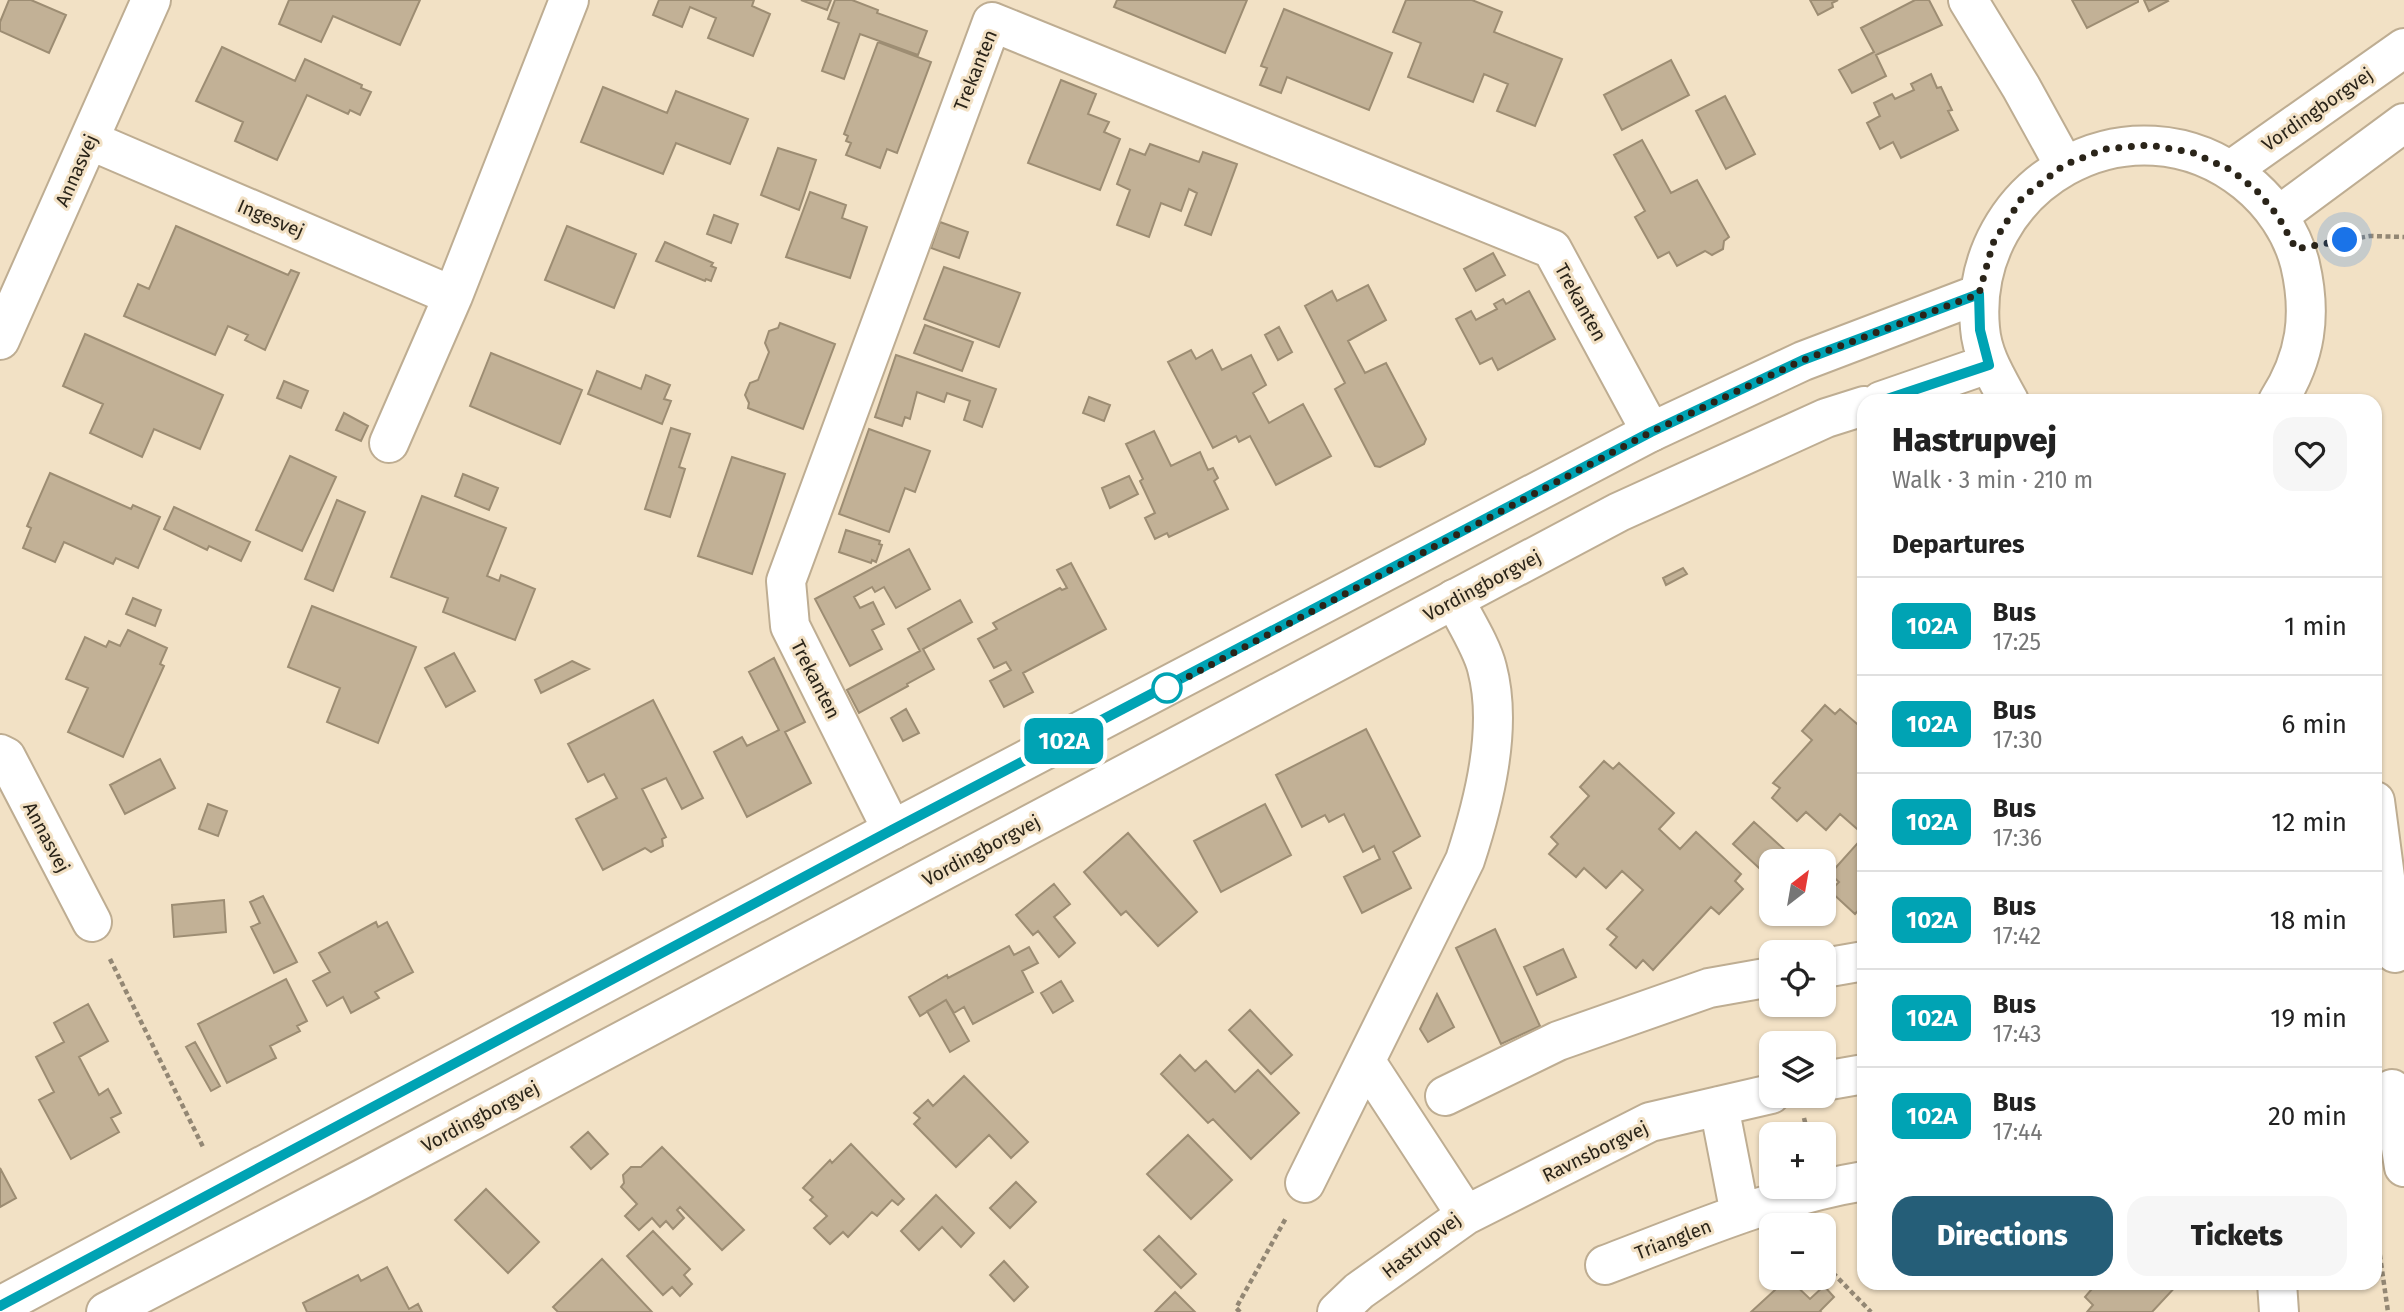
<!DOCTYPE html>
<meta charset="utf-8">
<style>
:root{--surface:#fff;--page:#f6f6f6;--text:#222;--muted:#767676;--line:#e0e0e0;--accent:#255e78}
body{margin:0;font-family:"Fira Sans",sans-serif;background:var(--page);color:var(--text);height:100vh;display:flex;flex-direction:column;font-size:26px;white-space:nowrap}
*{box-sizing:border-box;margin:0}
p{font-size:23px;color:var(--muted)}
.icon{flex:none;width:38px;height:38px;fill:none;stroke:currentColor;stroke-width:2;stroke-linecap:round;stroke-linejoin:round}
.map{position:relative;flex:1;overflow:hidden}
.details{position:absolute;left:1857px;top:394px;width:525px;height:896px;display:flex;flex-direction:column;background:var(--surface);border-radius:21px;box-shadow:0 2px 5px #0004}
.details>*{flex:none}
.badge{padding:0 14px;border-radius:10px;font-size:24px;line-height:46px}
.needle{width:46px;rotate:31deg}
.fabs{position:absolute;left:1759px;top:849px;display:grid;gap:14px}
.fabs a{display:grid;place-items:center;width:77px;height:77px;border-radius:14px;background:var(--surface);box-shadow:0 2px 5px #0004;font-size:35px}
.you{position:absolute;width:35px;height:35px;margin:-18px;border:5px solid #fff;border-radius:50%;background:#1a73e8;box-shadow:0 0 0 10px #1a73e833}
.map>.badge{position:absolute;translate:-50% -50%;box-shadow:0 0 0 4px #fff}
h2{padding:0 35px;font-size:26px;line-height:63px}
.round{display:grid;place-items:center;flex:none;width:74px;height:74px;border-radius:21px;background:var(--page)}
.headline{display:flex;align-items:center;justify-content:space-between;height:119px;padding:0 35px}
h1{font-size:33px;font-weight:800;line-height:52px}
.primary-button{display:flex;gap:14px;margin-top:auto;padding:14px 35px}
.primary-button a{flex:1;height:80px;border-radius:21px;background:var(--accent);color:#fff;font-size:28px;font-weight:800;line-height:80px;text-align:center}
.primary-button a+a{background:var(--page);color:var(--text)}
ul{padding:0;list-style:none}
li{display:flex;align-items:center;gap:21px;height:98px;padding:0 35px;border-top:2px solid var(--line)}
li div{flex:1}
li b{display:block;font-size:26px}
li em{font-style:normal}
li .badge{min-width:77px;font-weight:700;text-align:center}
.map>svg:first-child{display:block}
.building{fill:#c2b196;stroke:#9d8d73;stroke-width:2}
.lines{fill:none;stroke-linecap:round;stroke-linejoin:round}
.minor-casing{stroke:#bead92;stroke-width:42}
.major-casing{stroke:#bead92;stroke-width:42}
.path{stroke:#938774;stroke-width:4.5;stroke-dasharray:5 3.5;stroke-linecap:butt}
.minor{stroke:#fff;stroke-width:38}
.major{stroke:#fff;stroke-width:38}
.line-casing{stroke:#fff;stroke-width:16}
.line{stroke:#00a3b4;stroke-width:10}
.walk{stroke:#2a2419;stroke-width:7;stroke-dasharray:0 12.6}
.stop-dot{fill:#fff;stroke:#00a3b4;stroke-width:3.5}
.labels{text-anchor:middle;stroke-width:6;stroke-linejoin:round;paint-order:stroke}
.street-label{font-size:19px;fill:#2a2419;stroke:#f2e1c5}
</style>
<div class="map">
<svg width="2404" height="1312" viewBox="0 0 2404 1312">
<rect width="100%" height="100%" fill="#f2e1c5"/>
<path class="building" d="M 9,0 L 31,0 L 66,15 L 49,53 L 0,31 L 0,22 Z
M 289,0 L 420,0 L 400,45 L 333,16 L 321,42 L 279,24 Z
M 659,0 L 754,0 L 752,6 L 770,14 L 753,56 L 708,38 L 716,18 L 690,7 L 682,27 L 653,15 Z
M 801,0 L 831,0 L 827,10 Z
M 835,0 L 852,0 L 878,10 L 877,13 L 927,31 L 918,55 L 860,34 L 844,79 L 822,71 L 839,23 L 828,19 Z
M 1117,0 L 1247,0 L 1225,53 L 1114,7 Z
M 1406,0 L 1472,0 L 1502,12 L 1494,32 L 1562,59 L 1535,126 L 1497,111 L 1508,84 L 1484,74 L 1473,102 L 1408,77 L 1421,43 L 1393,32 Z
M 1810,0 L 1838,0 L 1832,3 L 1833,7 L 1818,15 Z
M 1915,0 L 1929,0 L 1942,25 L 1876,55 L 1886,76 L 1852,93 L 1839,70 L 1874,52 L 1861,28 Z
M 2072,0 L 2138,0 L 2138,2 L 2087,28 Z
M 2144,0 L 2167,0 L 2168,1 L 2149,11 Z
M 1284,9 L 1392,53 L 1369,110 L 1287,77 L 1281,93 L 1260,85 L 1267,68 L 1261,66 Z
M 878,42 L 931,62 L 897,153 L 887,149 L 880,168 L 846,155 L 851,143 L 846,141 L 848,136 L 844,134 Z
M 222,47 L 295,81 L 305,59 L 362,85 L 361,88 L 371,92 L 360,115 L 350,110 L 348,114 L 307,95 L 277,160 L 235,141 L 243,122 L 196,101 Z
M 1671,60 L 1689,95 L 1622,130 L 1604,95 Z
M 1931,74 L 1937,88 L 1941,87 L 1952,110 L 1948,111 L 1958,130 L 1901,158 L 1893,142 L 1880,149 L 1867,123 L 1880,116 L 1874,103 L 1892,94 L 1895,99 L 1914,90 L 1911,84 Z
M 1061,80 L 1096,94 L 1088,114 L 1109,122 L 1104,132 L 1120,139 L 1100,190 L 1028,163 Z
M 603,87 L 667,113 L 676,91 L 748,119 L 730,164 L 676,143 L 663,174 L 581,142 Z
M 1725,96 L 1755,154 L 1726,169 L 1696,111 Z
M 1642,140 L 1671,193 L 1697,180 L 1729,237 L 1724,241 L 1723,249 L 1712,255 L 1705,251 L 1677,266 L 1669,252 L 1658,258 L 1635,217 L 1645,211 L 1614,155 Z
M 1150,144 L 1199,162 L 1203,152 L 1237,164 L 1211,235 L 1185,225 L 1197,193 L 1189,189 L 1181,211 L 1161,203 L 1149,237 L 1117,225 L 1130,190 L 1117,184 L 1130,149 L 1145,155 Z
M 778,148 L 816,160 L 799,210 L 761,195 Z
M 810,192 L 846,205 L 842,218 L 867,227 L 850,278 L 786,257 Z
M 714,215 L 738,224 L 731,243 L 707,234 Z
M 940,222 L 968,232 L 959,258 L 931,248 Z
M 176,226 L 288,275 L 291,270 L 299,273 L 265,350 L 245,340 L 248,335 L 228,326 L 215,355 L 124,316 L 138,284 L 149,289 Z
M 567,226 L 636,254 L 614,308 L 545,280 Z
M 665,242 L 713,263 L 711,266 L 716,268 L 711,281 L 706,279 L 705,281 L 656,261 Z
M 1493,253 L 1505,275 L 1476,291 L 1464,269 Z
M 944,267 L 1020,293 L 999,347 L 924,319 Z
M 1368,285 L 1386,320 L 1348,341 L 1365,373 L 1386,363 L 1426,439 L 1424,444 L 1380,467 L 1375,466 L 1335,389 L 1345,383 L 1305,306 L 1332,291 L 1337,301 Z
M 1529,291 L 1555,339 L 1498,370 L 1492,358 L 1480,364 L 1456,319 L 1471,311 L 1476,320 L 1497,309 L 1494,304 L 1503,299 L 1506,304 Z
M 780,323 L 835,344 L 803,429 L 748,408 L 749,403 L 745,395 L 750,383 L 758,380 L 769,352 L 765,343 L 769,331 L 778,328 Z
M 925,325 L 973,342 L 962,371 L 914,353 Z
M 1279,327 L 1292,352 L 1278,360 L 1265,335 Z
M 85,334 L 223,395 L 200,449 L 154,429 L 142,457 L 90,433 L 103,404 L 63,386 Z
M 1191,350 L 1196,359 L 1212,350 L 1222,370 L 1251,355 L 1266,385 L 1253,393 L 1269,423 L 1303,404 L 1331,456 L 1276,485 L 1250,436 L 1239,442 L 1236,436 L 1213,448 L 1168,362 Z
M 491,353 L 582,390 L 560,444 L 470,406 Z
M 896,355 L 996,389 L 982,427 L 964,420 L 970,401 L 947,393 L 944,402 L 917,392 L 910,419 L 905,417 L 902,426 L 875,417 Z
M 597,371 L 641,389 L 646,375 L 670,385 L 664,399 L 671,401 L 662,424 L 588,394 Z
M 284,381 L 308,391 L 301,408 L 277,398 Z
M 1089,397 L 1110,405 L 1104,421 L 1083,413 Z
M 344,413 L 368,426 L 361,441 L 336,430 Z
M 671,428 L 690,434 L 679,467 L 685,469 L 670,517 L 645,509 Z
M 869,429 L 930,451 L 915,492 L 905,488 L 889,532 L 839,514 Z
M 1154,431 L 1171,466 L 1200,452 L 1208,470 L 1213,468 L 1218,478 L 1214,481 L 1228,509 L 1169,537 L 1167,533 L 1155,539 L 1145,518 L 1155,513 L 1140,481 L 1143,479 L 1126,444 Z
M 290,456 L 336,477 L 302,551 L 256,530 Z
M 732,457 L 785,474 L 752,574 L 698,556 Z
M 50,473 L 131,509 L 133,505 L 160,517 L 138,568 L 116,558 L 113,564 L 64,542 L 55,562 L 23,548 L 31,528 L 27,526 Z
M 463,474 L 498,488 L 489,510 L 455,496 Z
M 1129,476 L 1138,494 L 1110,508 L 1102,488 Z
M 422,496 L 506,528 L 487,576 L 499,581 L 501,575 L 535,589 L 515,640 L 443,612 L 448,598 L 391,577 Z
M 337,500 L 365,512 L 333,591 L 305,579 Z
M 174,507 L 250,542 L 241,561 L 209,546 L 207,550 L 164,529 Z
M 846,530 L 880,541 L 879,544 L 882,545 L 876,562 L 872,560 L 871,563 L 839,552 Z
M 909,549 L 930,589 L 896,608 L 884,587 L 875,592 L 872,587 L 854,597 L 860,608 L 873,602 L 884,624 L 872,630 L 882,649 L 850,666 L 815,599 Z
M 1071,563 L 1106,629 L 1023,673 L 1033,692 L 1004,707 L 990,681 L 1011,670 L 1006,662 L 994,668 L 978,639 L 997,629 L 993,623 L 1060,588 L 1062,590 L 1067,588 L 1057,570 Z
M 1683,568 L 1687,574 L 1666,585 L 1663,578 Z
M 133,598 L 161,610 L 155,626 L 126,614 Z
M 960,600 L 972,622 L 923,649 L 934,669 L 907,684 L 908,686 L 859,713 L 847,690 L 920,651 L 908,629 Z
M 312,606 L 416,647 L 378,743 L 327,722 L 340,688 L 288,667 Z
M 128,630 L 167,648 L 160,664 L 164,666 L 123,757 L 68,732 L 88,688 L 66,679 L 85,637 L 106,647 L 109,641 L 120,646 Z
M 454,653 L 475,691 L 446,707 L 425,668 Z
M 774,658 L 805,722 L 785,732 L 811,783 L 747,817 L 714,752 L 742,737 L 747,746 L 779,730 L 749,672 Z
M 572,661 L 589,669 L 541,693 L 535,680 Z
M 653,700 L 703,798 L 682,809 L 666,778 L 642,789 L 666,837 L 662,839 L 663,846 L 651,852 L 645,848 L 603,870 L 576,819 L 617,798 L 604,774 L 588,782 L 568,744 Z
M 1825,705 L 1835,714 L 1840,709 L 1864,730 L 1864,835 L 1840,814 L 1826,830 L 1806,812 L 1797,821 L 1772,798 L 1780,788 L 1773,783 L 1812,740 L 1802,731 Z
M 906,709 L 919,733 L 903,741 L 891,718 Z
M 1366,729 L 1420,836 L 1393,852 L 1411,888 L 1362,913 L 1344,877 L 1380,859 L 1374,846 L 1363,852 L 1344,814 L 1329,822 L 1325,815 L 1302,827 L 1276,775 Z
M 160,759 L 175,788 L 125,814 L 110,785 Z
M 1604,761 L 1613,769 L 1619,763 L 1674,813 L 1659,829 L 1680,849 L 1696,832 L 1741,874 L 1735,881 L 1743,889 L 1719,914 L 1711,907 L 1653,970 L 1643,960 L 1636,968 L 1610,945 L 1617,937 L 1607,929 L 1643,890 L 1622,871 L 1606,888 L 1584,868 L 1576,877 L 1549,854 L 1558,844 L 1551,837 L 1589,796 L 1580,787 Z
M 208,804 L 227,811 L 218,836 L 199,829 Z
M 1265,804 L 1291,855 L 1221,892 L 1194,841 Z
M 1754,822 L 1797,861 L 1771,861 L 1771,879 L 1733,844 Z
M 1128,833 L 1197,912 L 1158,946 L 1126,911 L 1121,915 L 1084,872 Z
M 1864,836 L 1864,904 L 1855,914 L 1830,891 L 1839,882 L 1830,874 Z
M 1054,884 L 1070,904 L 1054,917 L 1075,943 L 1059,957 L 1038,931 L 1033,935 L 1016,915 Z
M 263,896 L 297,962 L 274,973 L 251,927 L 260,923 L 250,902 Z
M 224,900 L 226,932 L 174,937 L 172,905 Z
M 376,922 L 378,927 L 387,922 L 413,972 L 375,992 L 379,998 L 351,1013 L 343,997 L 327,1006 L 313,981 L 330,972 L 319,953 Z
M 1495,929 L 1540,1026 L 1501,1044 L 1456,948 Z
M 1009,946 L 1014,955 L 1029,947 L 1038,963 L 1022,971 L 1033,992 L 973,1024 L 964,1007 L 954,1013 L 946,1000 L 920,1016 L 909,997 L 947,975 L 948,978 Z
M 1563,949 L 1576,977 L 1537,995 L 1524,967 Z
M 286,979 L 307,1021 L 297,1026 L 300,1031 L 270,1046 L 276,1058 L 227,1083 L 198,1024 Z
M 1061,981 L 1073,1001 L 1053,1013 L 1041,993 Z
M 1437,994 L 1454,1027 L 1428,1042 L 1420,1029 Z
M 946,1000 L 969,1041 L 950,1052 L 927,1011 Z
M 88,1004 L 108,1041 L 79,1057 L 99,1095 L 108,1089 L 121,1113 L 111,1118 L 119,1132 L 71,1159 L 39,1100 L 54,1092 L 36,1057 L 64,1042 L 54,1023 Z
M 1250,1010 L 1292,1055 L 1271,1074 L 1229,1030 Z
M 195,1042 L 220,1086 L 211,1091 L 186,1047 Z
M 1180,1055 L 1195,1071 L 1206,1061 L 1235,1092 L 1258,1070 L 1299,1113 L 1251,1159 L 1213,1119 L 1208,1123 L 1161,1074 Z
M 964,1076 L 1028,1142 L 1011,1158 L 989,1135 L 956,1167 L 914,1124 L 920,1118 L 914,1113 L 928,1100 L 933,1106 Z
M 588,1132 L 608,1154 L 591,1169 L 571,1147 Z
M 1188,1135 L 1232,1180 L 1191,1219 L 1147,1174 Z
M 851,1144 L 904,1199 L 898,1205 L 892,1200 L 877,1216 L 872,1212 L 848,1237 L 843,1232 L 830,1244 L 814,1228 L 827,1216 L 810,1200 L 813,1197 L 803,1188 L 830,1160 L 832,1163 Z
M 662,1147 L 744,1230 L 722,1250 L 680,1207 L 677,1210 L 684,1218 L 673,1229 L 666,1221 L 660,1227 L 652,1218 L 639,1230 L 625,1216 L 637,1204 L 621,1187 L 624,1183 L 623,1175 L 631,1167 L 641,1167 Z
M 0,1168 L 16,1198 L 0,1207 Z
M 1016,1182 L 1036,1202 L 1010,1228 L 990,1208 Z
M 486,1189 L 539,1242 L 508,1273 L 455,1220 Z
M 936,1195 L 974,1233 L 961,1247 L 942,1227 L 919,1250 L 901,1231 Z
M 653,1231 L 690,1269 L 684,1275 L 692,1284 L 680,1296 L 672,1287 L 663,1295 L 627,1256 Z
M 1159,1236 L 1196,1274 L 1181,1288 L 1144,1250 Z
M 602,1259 L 652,1312 L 558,1312 L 553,1307 Z
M 1004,1261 L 1028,1287 L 1014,1301 L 990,1275 Z
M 387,1267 L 409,1309 L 418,1304 L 422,1312 L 307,1312 L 303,1303 L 358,1275 L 361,1281 Z
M 1788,1278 L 1810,1299 L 1824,1286 L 1834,1297 L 1820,1311 L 1821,1312 L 1751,1312 Z
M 2097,1283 L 2179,1283 L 2152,1312 L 2087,1312 L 2093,1305 L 2085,1297 Z
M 1175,1292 L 1195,1312 L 1155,1312 Z"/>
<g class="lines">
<defs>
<path id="minor" d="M 1968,0 L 2021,87 L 2064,165
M 89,140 L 453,296
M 0,340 L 151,0
M 389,443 L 453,296 L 569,0
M 0,754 L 6,757 L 92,922
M 2375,801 L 2395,953
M 892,830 L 790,626 L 786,581 L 992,22 L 1552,249 L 1651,432
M 1824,968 L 1864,961
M 1366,1062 L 1466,1215
M 1824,1081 L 1864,1074
M 2392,1089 L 2404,1167
M 1445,1096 L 1558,1041 L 1709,988 L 1771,977
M 1719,1106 L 1740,1214
M 1305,1183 L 1465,860 C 1484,802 1503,728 1487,668 C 1482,647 1464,619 1454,599
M 1605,1265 C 1690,1233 1774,1196 1864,1181
M 2277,1283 L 2279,1312
M 1337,1312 L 1359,1291 L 1466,1215 L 1650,1122 L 1771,1094"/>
<path id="major" d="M 2231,170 L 2404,48
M 2278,216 L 2404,123
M 1881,401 L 1988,364
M 2009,401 C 1996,377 1982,355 1980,328 C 1967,184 2131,90 2246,182 C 2272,203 2292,232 2300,264 C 2312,315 2306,357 2278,401
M 0,1306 L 892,830 L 1651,432 L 1803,361 L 1979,294
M 106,1312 L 362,1179 L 1619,512 L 1826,418 L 1864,406"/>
</defs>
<use href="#minor" class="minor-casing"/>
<use href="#major" class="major-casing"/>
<path class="path" d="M 2335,242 L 2370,236 L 2404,237
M 110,959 L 204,1149
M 1804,1118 L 1808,1134
M 2375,1221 L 2388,1312
M 1826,1231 L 1832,1272 L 1871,1312
M 1240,1312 L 1236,1308 L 1286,1218"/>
<use href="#minor" class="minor"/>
<use href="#major" class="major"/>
</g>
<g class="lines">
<defs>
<path id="line" d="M 0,1306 L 892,830 L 1651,432 L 1803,360 L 1979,294 L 1980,330 L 1989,365 L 1881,401"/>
</defs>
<use href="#line" class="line-casing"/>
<use href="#line" class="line"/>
<path class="walk" d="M 1167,688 L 1651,432 L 1803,360 L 1979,294 L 1993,243 L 2022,198 L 2064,165 L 2105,149 L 2148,145 L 2191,152 L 2231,170 L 2257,191 L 2278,216 L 2296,249 L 2345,240"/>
</g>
<circle class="stop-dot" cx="1167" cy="688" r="14"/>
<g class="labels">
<g class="street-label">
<text transform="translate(975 70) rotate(-68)" y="7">Trekanten</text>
<text transform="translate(2317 109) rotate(-35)" y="7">Vordingborgvej</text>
<text transform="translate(76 170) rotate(-66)" y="7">Annasvej</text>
<text transform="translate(271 218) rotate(23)" y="7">Ingesvej</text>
<text transform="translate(1581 302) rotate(61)" y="7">Trekanten</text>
<text transform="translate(1482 585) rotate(-28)" y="7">Vordingborgvej</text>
<text transform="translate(816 679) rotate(63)" y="7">Trekanten</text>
<text transform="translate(47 837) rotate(62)" y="7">Annasvej</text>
<text transform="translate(981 850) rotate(-28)" y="7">Vordingborgvej</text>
<text transform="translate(480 1116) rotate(-28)" y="7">Vordingborgvej</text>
<text transform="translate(1595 1151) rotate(-26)" y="7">Ravnsborgvej</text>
<text transform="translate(1673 1239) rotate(-21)" y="7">Trianglen</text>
<text transform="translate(1421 1245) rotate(-38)" y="7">Hastrupvej</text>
</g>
</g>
</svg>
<div class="fabs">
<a><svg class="needle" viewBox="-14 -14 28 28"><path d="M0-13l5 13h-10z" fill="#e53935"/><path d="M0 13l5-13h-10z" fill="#767676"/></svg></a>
<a><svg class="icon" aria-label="locate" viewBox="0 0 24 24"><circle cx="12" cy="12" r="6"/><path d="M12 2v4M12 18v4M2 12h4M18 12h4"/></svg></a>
<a><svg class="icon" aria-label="layers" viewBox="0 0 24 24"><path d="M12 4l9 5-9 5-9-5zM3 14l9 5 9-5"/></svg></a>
<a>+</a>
<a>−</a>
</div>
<div class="you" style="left:2345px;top:240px"></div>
<b class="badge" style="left:1064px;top:741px;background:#00a3b4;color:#fff">102A</b>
<section class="details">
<div class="headline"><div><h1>Hastrupvej</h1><p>Walk · 3 min · 210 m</p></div><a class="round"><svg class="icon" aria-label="heart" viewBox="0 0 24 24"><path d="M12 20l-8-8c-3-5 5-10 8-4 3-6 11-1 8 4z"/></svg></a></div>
<h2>Departures</h2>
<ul>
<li><span class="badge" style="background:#00a3b4;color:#fff">102A</span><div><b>Bus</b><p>17:25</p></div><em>1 min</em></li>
<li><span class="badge" style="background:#00a3b4;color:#fff">102A</span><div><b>Bus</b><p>17:30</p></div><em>6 min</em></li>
<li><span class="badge" style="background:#00a3b4;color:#fff">102A</span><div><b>Bus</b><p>17:36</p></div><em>12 min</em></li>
<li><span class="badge" style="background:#00a3b4;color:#fff">102A</span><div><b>Bus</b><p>17:42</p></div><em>18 min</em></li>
<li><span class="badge" style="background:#00a3b4;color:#fff">102A</span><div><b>Bus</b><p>17:43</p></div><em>19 min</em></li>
<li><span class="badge" style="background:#00a3b4;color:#fff">102A</span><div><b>Bus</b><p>17:44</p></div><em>20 min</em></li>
</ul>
<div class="primary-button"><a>Directions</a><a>Tickets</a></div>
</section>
</div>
